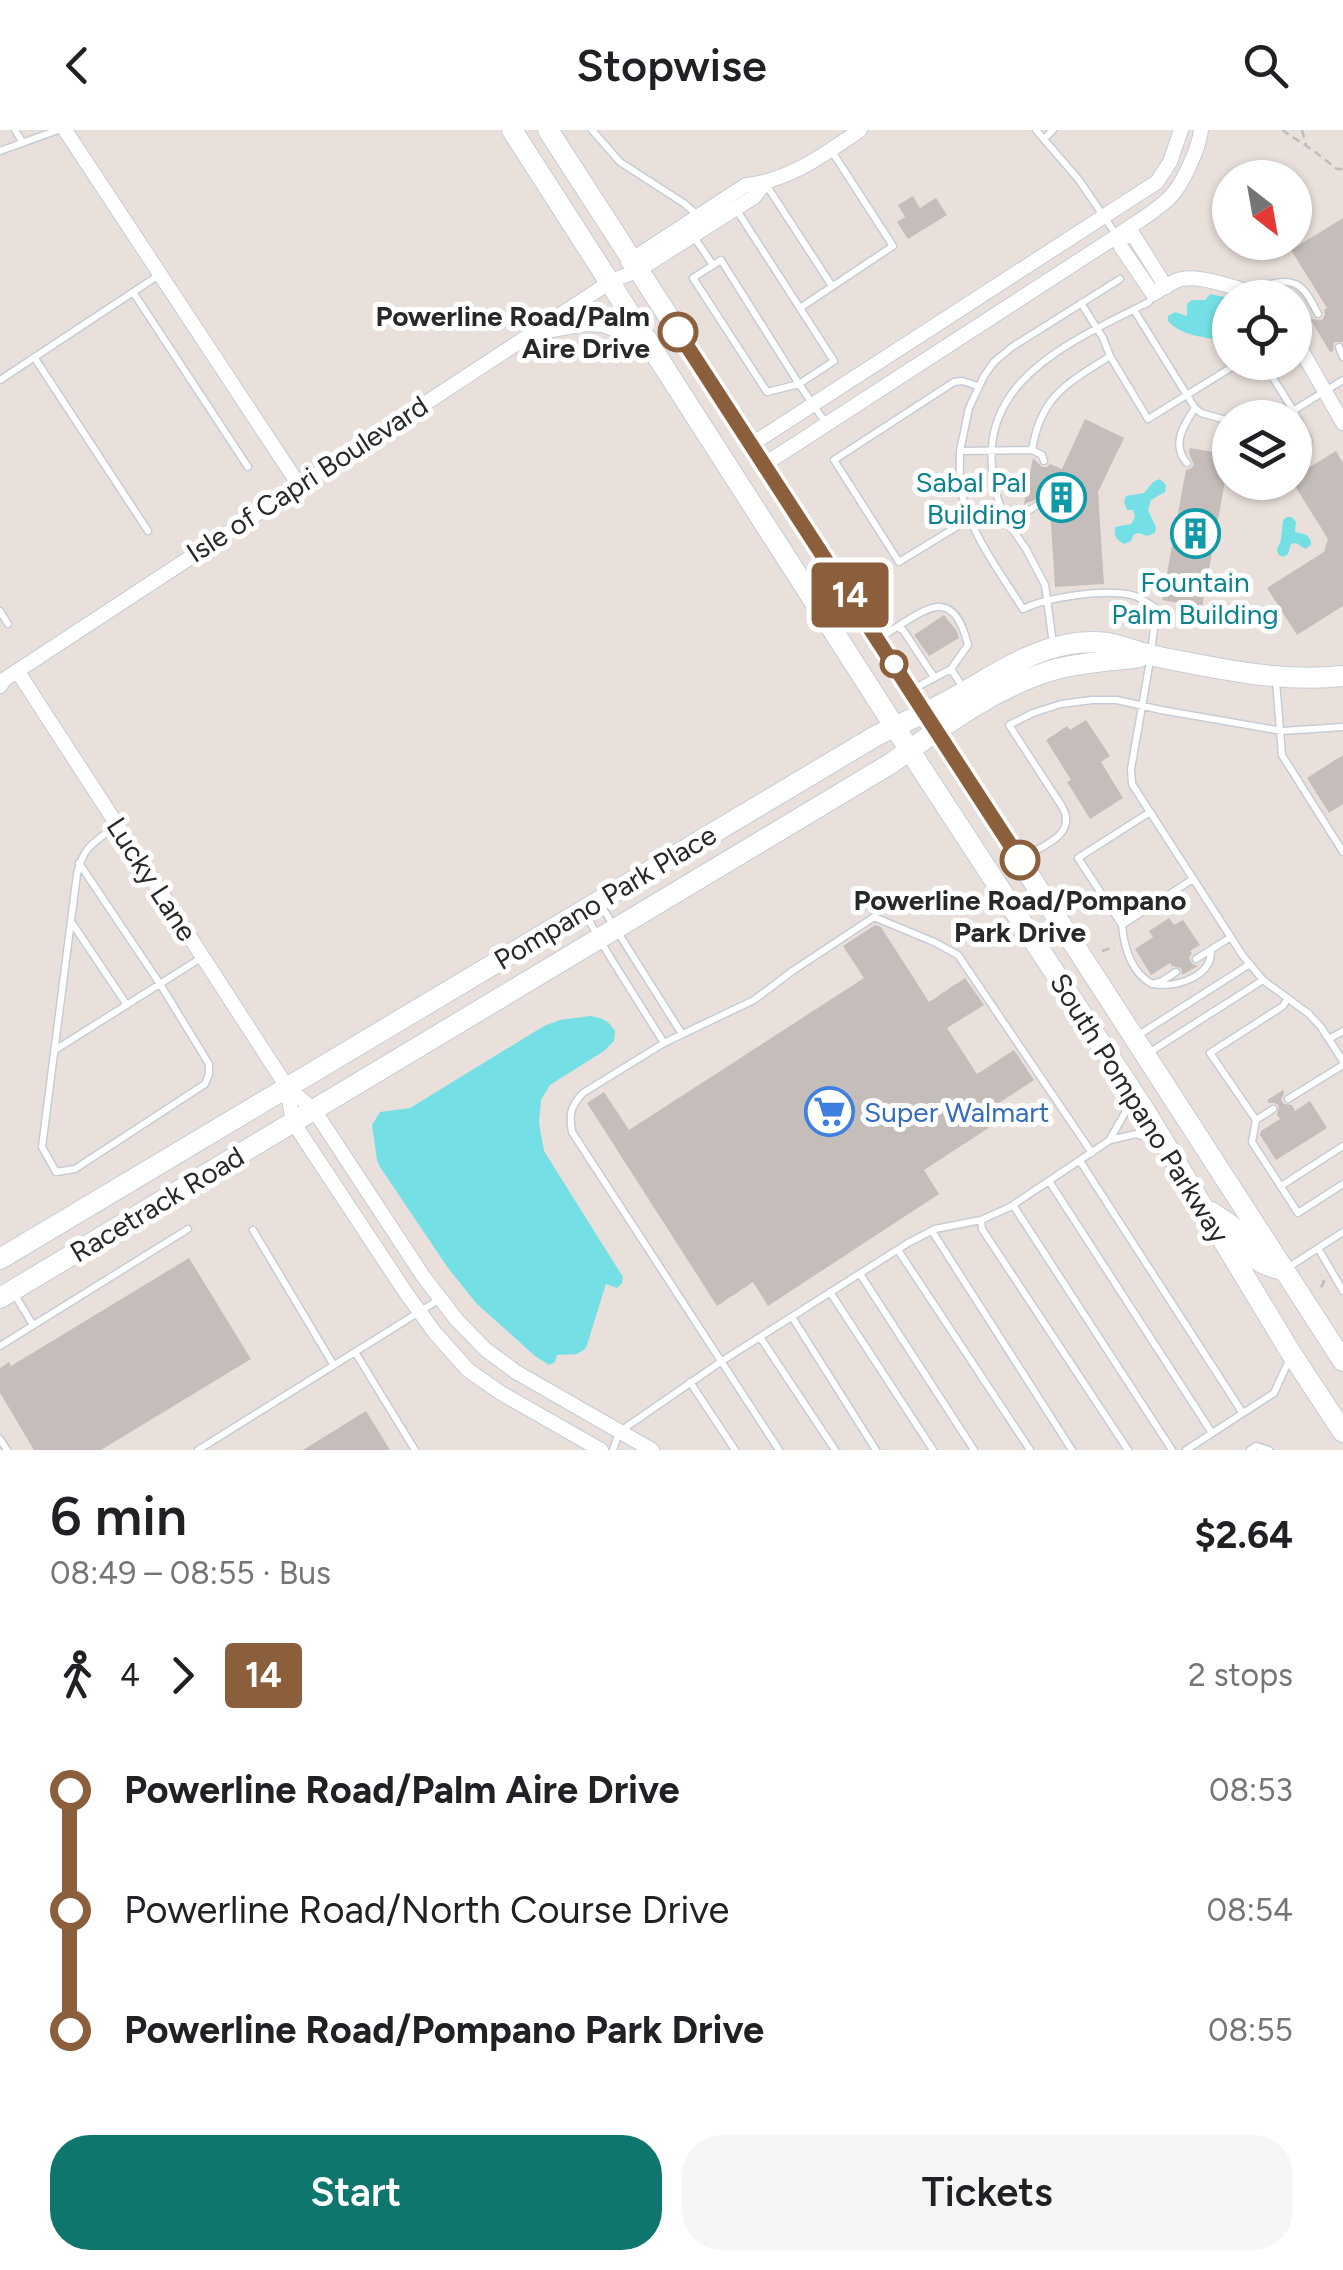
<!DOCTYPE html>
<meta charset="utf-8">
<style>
:root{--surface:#fff;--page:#f6f6f6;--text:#202124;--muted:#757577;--accent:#0f766e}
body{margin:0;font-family:Figtree,sans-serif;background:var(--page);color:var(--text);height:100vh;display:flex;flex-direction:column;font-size:38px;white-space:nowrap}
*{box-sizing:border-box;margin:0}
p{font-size:32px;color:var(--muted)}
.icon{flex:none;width:55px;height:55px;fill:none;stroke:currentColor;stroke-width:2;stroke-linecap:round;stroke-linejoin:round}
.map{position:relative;height:1320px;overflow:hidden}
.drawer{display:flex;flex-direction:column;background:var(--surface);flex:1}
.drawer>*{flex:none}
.badge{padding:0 20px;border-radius:8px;font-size:35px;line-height:65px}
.needle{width:65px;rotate:149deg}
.tools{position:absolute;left:1212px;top:30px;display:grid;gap:20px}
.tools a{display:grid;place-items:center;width:100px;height:100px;border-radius:50%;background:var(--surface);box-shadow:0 2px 8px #0004;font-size:50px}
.map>.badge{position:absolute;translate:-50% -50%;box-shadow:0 0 0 5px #fff}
.legs{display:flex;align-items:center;gap:15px;height:110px;padding:0 50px;font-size:32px}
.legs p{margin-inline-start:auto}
.headline{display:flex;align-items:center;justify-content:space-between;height:170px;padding:0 50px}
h1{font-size:55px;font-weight:600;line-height:75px}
.cta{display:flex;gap:20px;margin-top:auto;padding:20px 50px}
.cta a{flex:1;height:115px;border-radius:40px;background:var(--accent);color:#fff;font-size:40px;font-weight:600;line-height:115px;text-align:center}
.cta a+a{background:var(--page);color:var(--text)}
ul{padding:0 50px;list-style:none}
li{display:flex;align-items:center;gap:35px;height:120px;font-size:38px}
li i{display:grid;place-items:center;width:15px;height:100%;margin:0 12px;background:currentColor}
li i::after{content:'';width:25px;height:25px;margin:-12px;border:8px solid;border-radius:50%;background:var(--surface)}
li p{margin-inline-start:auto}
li:first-child i{background:linear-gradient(#0000 50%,currentColor 0)}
li:last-child i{background:linear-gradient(currentColor 50%,#0000 0)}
header{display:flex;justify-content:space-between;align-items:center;height:130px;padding:0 50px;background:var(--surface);font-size:45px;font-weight:600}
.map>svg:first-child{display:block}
.water{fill:#74e0e5}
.building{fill:#c5bdba}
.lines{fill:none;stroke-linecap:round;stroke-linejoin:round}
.lane-casing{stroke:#c6ccd5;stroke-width:9}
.street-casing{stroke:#c6ccd5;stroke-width:16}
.secondary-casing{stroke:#c6ccd5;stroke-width:22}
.path{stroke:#bebebe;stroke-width:2.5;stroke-dasharray:8 5;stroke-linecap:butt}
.lane{stroke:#fff;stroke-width:6}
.street{stroke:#fff;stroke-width:14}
.secondary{stroke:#fff;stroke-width:20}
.line-1-casing{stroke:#fff;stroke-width:22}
.line-1{stroke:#8b5e3c;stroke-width:15}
.stop-1-dot{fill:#fff;stroke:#8b5e3c;stroke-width:5}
.labels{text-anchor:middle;stroke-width:10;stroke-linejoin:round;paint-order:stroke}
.stop-label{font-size:28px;font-weight:bold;fill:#282828;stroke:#fff;text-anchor:end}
.street-label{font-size:28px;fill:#282828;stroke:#fff}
.culture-label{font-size:28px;fill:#0d838f;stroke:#fff;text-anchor:end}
.shop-label{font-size:28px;fill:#366cbe;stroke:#fff;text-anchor:start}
</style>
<header><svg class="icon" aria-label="back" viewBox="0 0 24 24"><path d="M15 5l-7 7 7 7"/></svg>Stopwise<svg class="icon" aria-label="search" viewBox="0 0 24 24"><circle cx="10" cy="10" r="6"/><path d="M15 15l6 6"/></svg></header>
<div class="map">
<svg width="1343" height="1320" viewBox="0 0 1343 1320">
<rect width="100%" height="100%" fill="#eae0db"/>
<path class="water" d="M 1210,164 L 1230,168 L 1230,202 L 1217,210 C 1200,206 1180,205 1168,191 L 1168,186 L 1175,182 L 1187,186 L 1187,174 L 1192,170 L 1205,170 Z
M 1160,349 L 1166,355 L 1165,362 L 1151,370 L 1148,380 L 1156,397 L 1155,403 L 1147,406 L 1139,403 L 1134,404 L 1131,411 L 1124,414 C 1116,410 1114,406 1115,397 L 1131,394 L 1135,387 L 1133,380 L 1127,380 L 1124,372 L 1126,366 L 1144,363 L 1153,352 Z
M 1287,387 L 1292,387 L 1296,392 L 1295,402 L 1307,405 L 1311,411 L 1311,415 L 1305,419 L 1296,413 L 1291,414 L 1288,424 L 1283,427 L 1278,424 L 1277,419 L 1281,410 L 1283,390 Z
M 590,886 C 603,888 608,890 615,901 L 614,911 L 604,921 L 550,955 L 541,970 L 539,993 L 544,1021 L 623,1147 L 622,1153 L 617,1158 L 606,1154 L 586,1218 L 577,1224 L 557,1225 L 555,1232 L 549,1235 L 535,1226 L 477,1174 L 448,1138 L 380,1037 L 377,1030 L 372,995 L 380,982 L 410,978 L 544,896 L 560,890 Z"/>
<path class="building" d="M 913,66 L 920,78 L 936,68 L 947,85 L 908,109 L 897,92 L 905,87 L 898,75 Z
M 1343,88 L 1343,212 L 1334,212 L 1333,221 L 1330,222 L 1310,189 L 1322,190 L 1325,185 L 1324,180 L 1327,178 L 1291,120 Z
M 1085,289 L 1124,308 L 1098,362 L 1104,454 L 1055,457 L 1050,379 L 1043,377 L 1041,372 L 1037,369 L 1024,374 L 1033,328 L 1042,337 L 1047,337 L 1050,334 L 1062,339 Z
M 1190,318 L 1230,325 L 1229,331 L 1221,338 L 1222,343 L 1226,346 L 1202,477 L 1162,470 L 1186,340 L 1190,339 L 1194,335 L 1189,323 Z
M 1336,321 L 1343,333 L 1343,476 L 1297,505 L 1267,458 L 1324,422 L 1328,409 L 1295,356 L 1295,346 Z
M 944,485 L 956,500 L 959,508 L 929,526 L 914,505 Z
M 1086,590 L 1110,626 L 1101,632 L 1123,668 L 1090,689 L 1067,652 L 1071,650 L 1046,610 L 1067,596 L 1070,600 Z
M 1343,625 L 1343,674 L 1329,683 L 1307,648 Z
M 1169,788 L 1174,795 L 1183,790 L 1200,815 L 1190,821 L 1192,823 L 1189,828 L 1192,834 L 1198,836 L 1182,845 L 1181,838 L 1172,836 L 1170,833 L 1151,845 L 1135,819 L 1153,807 L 1149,801 Z
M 875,795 L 881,797 L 929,872 L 965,848 L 984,875 L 947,898 L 977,944 L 1014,920 L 1034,950 L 996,975 L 1004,988 L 924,1040 L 939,1064 L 768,1176 L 753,1152 L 717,1176 L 587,973 L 604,962 L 629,1000 L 864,848 L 843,816 Z
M 1283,960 L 1284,963 L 1281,970 L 1284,974 L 1292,975 L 1295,981 L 1310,971 L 1327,998 L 1276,1030 L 1260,1005 L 1261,1001 L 1280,989 L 1277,985 L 1279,976 L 1275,973 L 1269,973 L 1267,970 Z
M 189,1128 L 251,1229 L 101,1320 L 34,1320 L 0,1263 L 0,1238 L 9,1232 L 11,1236 Z
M 366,1281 L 390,1320 L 303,1320 Z"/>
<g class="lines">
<defs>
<path id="lane" d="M 15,0 L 23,13
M 592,0 L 620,32 L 685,74 L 697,85
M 1036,0 L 1079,50 L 1117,106
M 1044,9 L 1053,0
M 0,21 L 58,0
M 765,53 L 832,156
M 736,79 L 834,231 L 799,254 L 767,262 L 693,148 L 721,130 L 799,254 L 825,292
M 694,107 L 713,135
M 1120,149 L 1012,217 L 994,232 L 984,246 L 969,278 L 960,321 L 1032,320 C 1041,265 1067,254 1110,226 L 1148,289 L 1240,232
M 133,162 L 248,337
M 1260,166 L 1264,156 C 1296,145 1304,156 1318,184
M 1081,173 L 1103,208 L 1110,226
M 800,178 L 893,116 L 831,20
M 1134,180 L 1195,278 L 1201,283 L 1230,291
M 1339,217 L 1343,227
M 34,227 L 148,401
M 1263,232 L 1293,280 L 1309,311 L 1295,316
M 0,250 L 159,145
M 1277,288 L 1296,279 L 1343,250
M 1032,320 L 1042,325 L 1044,331
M 960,321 C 960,334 959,348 961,360 C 970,404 1000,442 1023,479 C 1047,467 1108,458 1135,466 C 1141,468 1149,474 1156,478 L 1151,525 L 1131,639 L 1132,654 L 1243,826 L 1263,850 L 1309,884 L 1321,897 L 1343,931
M 1187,333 C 1171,315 1183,296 1195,278
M 1228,339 L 1230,338
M 1036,376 L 1025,383 L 1004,387 C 956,262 1054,219 1149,172 L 1152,166
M 1004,387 L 1026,419 L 1045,455 L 1053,514
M 971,388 L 899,432 L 834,330 L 954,252 L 962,251 L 978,256
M 0,481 L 8,494
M 897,497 C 933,473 955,462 968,515 L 951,539
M 880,508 L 897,497 L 903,500 L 934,547
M 1276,551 L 1282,625 L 1343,722
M 913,559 L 951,539 L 964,559
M 1150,682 L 1078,728 L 1122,795 L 1193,749
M 1021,729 C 1041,716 1077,706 1063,678 L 1009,595 L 1033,583 L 1061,574 L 1092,570 L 1117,570 L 1161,580 L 1282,601 L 1343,597
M 79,733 L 160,854 L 209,934 L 209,944 L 205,954 L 75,1039 L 56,1042 L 42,1017 L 77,744 C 83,717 94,712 116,696
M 600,774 L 682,904
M 584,782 L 610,827 L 664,913
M 72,793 L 127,875
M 1122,795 C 1124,817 1131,842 1152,854 L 1162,851 L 1176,842
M 1196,829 L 1231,807
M 1153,854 C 1176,858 1212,847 1211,820
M 1137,906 L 1250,834
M 1329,909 L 1343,901
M 55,920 L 201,828
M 1147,924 L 1263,850
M 1288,969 L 1343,935
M 1273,979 L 1256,990 L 1210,923 L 1283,876 L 1288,868
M 1256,990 L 1252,1012 L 1298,1083 L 1343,1054
M 1110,1009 L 1125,983 L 1124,960
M 1080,1031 L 1242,1282
M 1049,1051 L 1212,1303
M 1281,1056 L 1343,1016
M 1013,1075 L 1172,1320
M 981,1090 L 982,1099 L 1128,1320
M 253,1100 L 333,1234
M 932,1101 L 1072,1320
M 1318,1118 L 1343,1161
M 898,1120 L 1030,1320
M 1289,1137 L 1343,1102
M 860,1144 L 974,1320
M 13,1162 L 33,1195
M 830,1162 L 933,1320
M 792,1187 L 876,1320
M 760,1207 L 835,1320
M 0,1216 L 188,1099
M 355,1222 L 415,1320
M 690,1252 L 735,1320
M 0,1309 L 7,1320
M 198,1320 L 440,1169
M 613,1320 L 619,1302 L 722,1231 L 908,1113 L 935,1099 L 981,1090 L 1010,1077 L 1110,1010 L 1136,1004 L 1153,1009
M 779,1320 L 572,1002 C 569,984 570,977 583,963 L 664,913 L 754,870 L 791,842 L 874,787 L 934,812 L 958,825 L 1092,1023
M 1186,1320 L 1274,1263 L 1290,1228
M 1250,1320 L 1256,1316 L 1269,1320"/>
<path id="street" d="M 65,0 L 299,355
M 628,132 L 746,55 C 789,51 825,24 860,0
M 1166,157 L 1134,106 L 1117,106 L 1121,117 L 1153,164 C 1162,159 1173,150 1182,149 C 1200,145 1246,160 1263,168
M 1295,209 L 1343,293
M 752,314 L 1157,52 L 1170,32 L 1181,0
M 765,334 L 1117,106 C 1133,94 1157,81 1170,67 C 1183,54 1199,18 1201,0
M 18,542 L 287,957 L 314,980 L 423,1146 L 456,1189 L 485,1219 L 516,1242 L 652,1320
M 0,556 L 5,549 L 595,162 L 611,151 L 637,141 L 754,67 L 765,53
M 287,957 L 293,992 L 406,1163 L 435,1203 L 468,1240 L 501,1263 L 601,1320"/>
<path id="secondary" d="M 512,0 L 925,644 L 1145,981 L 1291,1223 L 1343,1302
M 548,0 L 1343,1231
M 536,200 L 586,191 L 603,192 L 647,209
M 1211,1082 C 1219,1088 1230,1093 1237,1101 C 1257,1126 1248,1132 1284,1140
M 0,1129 L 874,607 C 896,595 920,586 942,574 C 991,549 1036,511 1095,512 C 1115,512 1135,522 1154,526 C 1215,538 1281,553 1343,546
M 0,1168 L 890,634 C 941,598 992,558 1053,540 C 1081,532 1111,531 1139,527"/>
</defs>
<use href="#lane" class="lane-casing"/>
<use href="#street" class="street-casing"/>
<use href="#secondary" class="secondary-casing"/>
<path class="path" d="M 1282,0 L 1314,21 L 1337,39 L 1343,39
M 1302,0 L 1306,15
M 1102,821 L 1115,817
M 1321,1157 L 1324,1152 L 1321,1145"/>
<use href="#lane" class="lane"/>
<use href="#street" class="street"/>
<use href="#secondary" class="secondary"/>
</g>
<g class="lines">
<defs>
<path id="line-1" d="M 678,202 L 1020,730"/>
</defs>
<use href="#line-1" class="line-1-casing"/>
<use href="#line-1" class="line-1"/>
</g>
<defs>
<symbol id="building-ring" viewBox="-11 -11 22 22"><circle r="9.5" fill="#fff" stroke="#0f9aa8" stroke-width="1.5"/><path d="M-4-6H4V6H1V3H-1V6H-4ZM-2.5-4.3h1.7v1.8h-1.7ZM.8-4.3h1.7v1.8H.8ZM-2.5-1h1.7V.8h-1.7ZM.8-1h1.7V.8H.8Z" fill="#0f9aa8"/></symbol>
<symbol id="supermarket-ring" viewBox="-11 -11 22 22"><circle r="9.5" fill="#fff" stroke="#3f7fe0" stroke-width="1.5"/><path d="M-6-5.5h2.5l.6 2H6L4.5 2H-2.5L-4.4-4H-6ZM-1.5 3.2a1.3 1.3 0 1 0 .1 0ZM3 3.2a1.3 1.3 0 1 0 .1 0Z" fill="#3f7fe0"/></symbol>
</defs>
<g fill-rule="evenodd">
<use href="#building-ring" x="1034" y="340" width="55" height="55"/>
<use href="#building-ring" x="1168" y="376" width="55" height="55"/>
<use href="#supermarket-ring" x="802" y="954" width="55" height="55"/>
</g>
<g class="stop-1-dot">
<circle cx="678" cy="202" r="18"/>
<circle cx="894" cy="534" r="12"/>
<circle cx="1020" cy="730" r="18"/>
</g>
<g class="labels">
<g class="stop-label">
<text x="650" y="196">Powerline Road/Palm<tspan x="650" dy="32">Aire Drive</tspan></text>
<text x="1020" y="780" text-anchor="middle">Powerline Road/Pompano<tspan x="1020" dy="32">Park Drive</tspan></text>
</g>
<g class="street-label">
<text transform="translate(307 349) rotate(-33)" y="10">Isle of Capri Boulevard</text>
<text transform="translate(152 749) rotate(57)" y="10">Lucky Lane</text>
<text transform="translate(605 767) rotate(-31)" y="10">Pompano Park Place</text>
<text transform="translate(1140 978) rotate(58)" y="10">South Pompano Parkway</text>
<text transform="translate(157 1074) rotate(-31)" y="10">Racetrack Road</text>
</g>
<g class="culture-label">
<text x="1027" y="362">Sabal Pal<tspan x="1027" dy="32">Building</tspan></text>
<text x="1195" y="462" text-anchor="middle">Fountain<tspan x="1195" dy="32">Palm Building</tspan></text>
</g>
<g class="shop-label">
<text x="864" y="992">Super Walmart</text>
</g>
</g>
</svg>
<div class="tools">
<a><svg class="needle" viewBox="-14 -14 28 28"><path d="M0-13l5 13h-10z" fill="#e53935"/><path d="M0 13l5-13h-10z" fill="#757577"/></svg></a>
<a><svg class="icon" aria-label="locate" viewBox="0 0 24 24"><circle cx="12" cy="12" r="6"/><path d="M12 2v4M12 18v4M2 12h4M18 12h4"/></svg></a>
<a><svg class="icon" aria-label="layers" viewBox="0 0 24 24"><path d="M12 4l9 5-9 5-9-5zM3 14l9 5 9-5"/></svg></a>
</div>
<b class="badge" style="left:850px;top:465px;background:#8b5e3c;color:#fff">14</b>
</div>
<section class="drawer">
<div class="headline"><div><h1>6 min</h1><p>08:49 – 08:55 · Bus</p></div><b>$2.64</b></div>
<div class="legs"><svg class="icon" aria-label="walk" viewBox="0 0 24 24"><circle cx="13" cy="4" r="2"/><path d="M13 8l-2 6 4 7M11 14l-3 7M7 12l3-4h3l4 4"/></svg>4<svg class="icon" aria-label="forward" viewBox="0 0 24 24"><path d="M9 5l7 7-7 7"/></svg><b class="badge" style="background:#8b5e3c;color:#fff">14</b><p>2 stops</p></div>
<ul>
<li><i style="color:#8b5e3c"></i><b>Powerline Road/Palm Aire Drive</b><p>08:53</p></li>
<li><i style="color:#8b5e3c"></i><span>Powerline Road/North Course Drive</span><p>08:54</p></li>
<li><i style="color:#8b5e3c"></i><b>Powerline Road/Pompano Park Drive</b><p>08:55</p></li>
</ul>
<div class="cta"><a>Start</a><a>Tickets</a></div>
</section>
